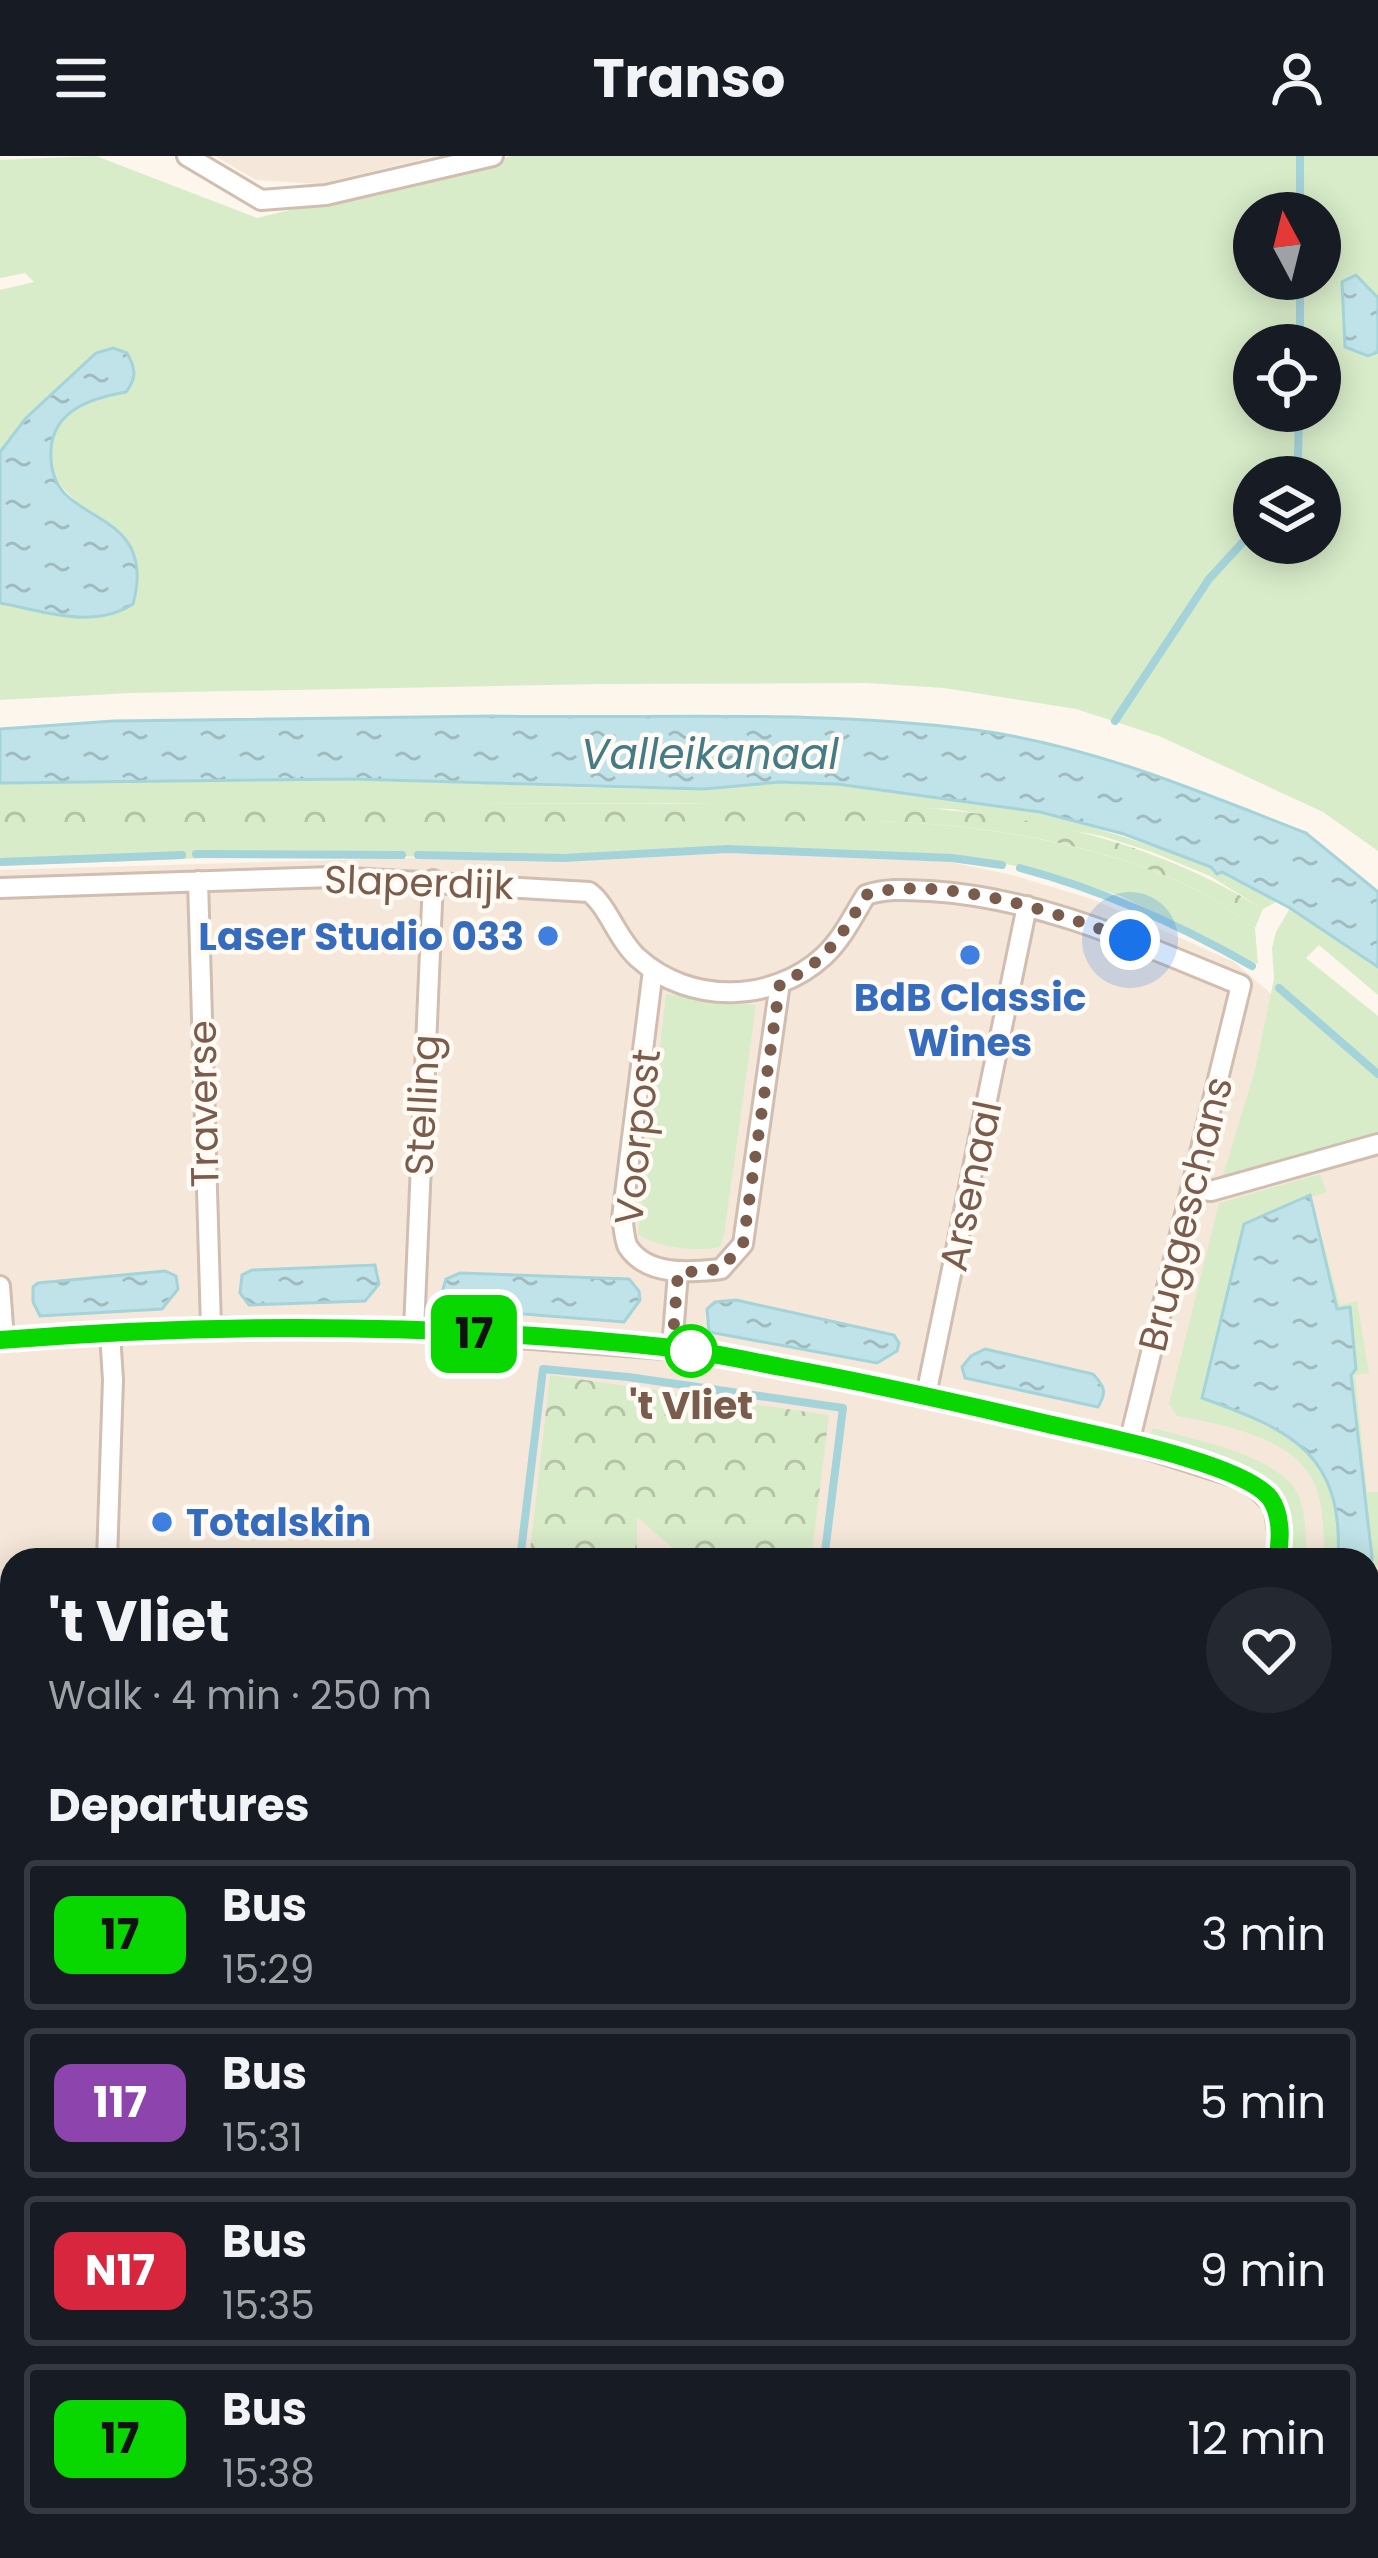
<!DOCTYPE html>
<meta charset="utf-8">
<style>
:root{--surface:#171b24;--page:#242831;--text:#f1f3f6;--muted:#9ea1a6;--line:#363941}
body{margin:0;font-family:Poppins,sans-serif;background:var(--page);color:var(--text);height:100vh;display:flex;flex-direction:column;font-size:45px;white-space:nowrap}
*{box-sizing:border-box;margin:0}
p{font-size:39px;color:var(--muted)}
.icon{flex:none;width:66px;height:66px;fill:none;stroke:currentColor;stroke-width:2;stroke-linecap:round;stroke-linejoin:round}
.map{position:relative;flex:1;overflow:hidden}
.side{position:absolute;left:0px;top:1392px;width:1380px;height:1011px;display:flex;flex-direction:column;background:var(--surface);border-radius:36px 36px 0 0;box-shadow:0 6px 30px #0003}
.side>*{flex:none}
.badge{padding:0 24px;border-radius:18px;font-size:42px;line-height:78px}
.needle{width:78px;rotate:353deg}
.fabs{position:absolute;left:1233px;top:36px;display:grid;gap:24px}
.fabs a{display:grid;place-items:center;width:108px;height:108px;border-radius:50%;background:var(--surface);box-shadow:0 6px 30px #0003;font-size:60px}
.you{position:absolute;width:60px;height:60px;margin:-30px;border:9px solid #fff;border-radius:50%;background:#1a73e8;box-shadow:0 0 0 18px #1a73e833}
.map>.badge{position:absolute;translate:-50% -50%;box-shadow:0 0 0 6px #fff}
h2{padding:0 48px;font-size:45px;line-height:108px}
.round{display:grid;place-items:center;flex:none;width:126px;height:126px;border-radius:63px;background:var(--page)}
.overview{display:flex;align-items:center;justify-content:space-between;height:204px;padding:0 48px}
h1{font-size:57px;font-weight:700;line-height:90px}
ul{padding:0;list-style:none}
li{display:flex;align-items:center;gap:36px;height:150px;margin:0 24px 18px;padding:0 24px;border:6px solid var(--line);border-radius:12px}
li div{flex:1}
li b{display:block;font-size:45px}
li em{font-style:normal}
li .badge{min-width:132px;font-weight:700;text-align:center}
header{display:flex;justify-content:space-between;align-items:center;height:156px;padding:0 48px;background:var(--surface);font-size:54px;font-weight:700}
.map>svg:first-child{display:block}
.residential{fill:#f5e8da}
.commercial{fill:#fde8e0}
.green{fill:#d8ecc9;fill-rule:evenodd}
.forest{fill:url(#forest-crowns)}
.water{fill:url(#water-ripples);stroke:#a5d3da;stroke-width:3}
.lines{fill:none;stroke-linecap:round;stroke-linejoin:round}
.stream{stroke:#a5d3da;stroke-width:8}
.minor-casing{stroke:#d1beb0;stroke-width:24}
.tertiary-casing{stroke:#d1beb0;stroke-width:30}
.secondary-casing{stroke:#d6c0b0;stroke-width:33}
.minor{stroke:#fff;stroke-width:18}
.tertiary{stroke:#fff;stroke-width:24}
.secondary{stroke:#fff;stroke-width:27}
.line-casing{stroke:#fff;stroke-width:27}
.line{stroke:#09d700;stroke-width:18}
.walk{stroke:#7a5c4d;stroke-width:12;stroke-dasharray:0 21.6}
.shop-dot{fill:#3f7fe0;stroke:#fffaf3;stroke-width:4.5}
.stop-dot{fill:#fff;stroke:#09d700;stroke-width:6}
.labels{text-anchor:middle;stroke-width:9;stroke-linejoin:round;paint-order:stroke}
.street-label{font-size:39px;fill:#7a5c4d;stroke:#fffaf3}
.shop-label{font-size:39px;font-weight:bold;fill:#366cbe;stroke:#fffaf3;text-anchor:end}
.stop-label{font-size:39px;font-weight:bold;fill:#7a5c4d;stroke:#fffaf3}
.water-label{font-size:42px;font-style:italic;fill:#437c86;stroke:#fffaf3}
</style>
<header><svg class="icon" aria-label="menu" viewBox="0 0 24 24"><path d="M4 6h16M4 12h16M4 18h16"/></svg>Transo<svg class="icon" aria-label="person" viewBox="0 0 24 24"><circle cx="12" cy="8" r="4"/><path d="M4 21q1-7 8-7t8 7"/></svg></header>
<div class="map">
<svg width="1378" height="2402" viewBox="0 0 1378 2402">
<defs>
<pattern id="forest-crowns" width="20" height="18" patternUnits="userSpaceOnUse" patternTransform="scale(3)"><rect width="20" height="18" fill="#d8ecc9"/><path d="M2 6a3 3 0 1 1 6 0M12 15a3 3 0 1 1 6 0" fill="none" stroke="#b4c2a5"/></pattern>
<pattern id="water-ripples" width="26" height="14" patternUnits="userSpaceOnUse" patternTransform="scale(3)"><rect width="26" height="14" fill="#bfe3e8"/><path d="M2 4q2-2 4 0t4 0M15 11q2-2 4 0t4 0" fill="none" stroke="#a0bbbe"/></pattern>
</defs>
<rect width="100%" height="100%" fill="#fdf6ec"/>
<path class="residential" d="M 215,0 L 437,0 L 318,28 L 256,24 Z
M 637,695 L 932,702 L 1012,719 L 1092,743 L 1234,806 L 1378,929 L 1378,2402 L 616,2402 L 615,2391 L 1368,2391 L 1368,2354 L 1374,2353 L 1376,1828 L 1368,1824 L 1368,1404 L 12,1404 L 12,1959 L 0,1938 L 0,714 Z"/>
<path class="commercial" d="M 213,2391 L 615,2391 L 616,2402 L 217,2402 Z"/>
<path class="green" d="M 96,0 L 257,62 L 512,0 L 1378,0 L 1378,695 L 1323,656 L 1159,580 L 1076,553 L 944,532 L 867,527 L 601,528 L 131,537 L 0,544 L 0,447 L 91,463 L 83,351 C 16,299 56,248 126,236 L 136,213 L 96,197 L 26,262 L 0,296 L 0,134 L 34,126 L 25,117 L 0,122 L 0,4 ZM 1254,57 L 1320,57 L 1320,123 L 1254,123 ZM 1254,189 L 1320,189 L 1320,255 L 1254,255 ZM 1254,321 L 1320,321 L 1320,387 L 1254,387 Z
M 353,623 C 469,626 585,634 701,633 C 728,633 755,626 783,626 C 929,625 1075,659 1211,711 L 1217,718 L 1221,716 L 1278,745 L 1263,753 L 1210,720 L 1152,696 L 1102,680 L 953,653 L 671,647 L 0,648 L 0,627 L 24,625 Z
M 248,664 L 878,665 C 985,669 1103,687 1201,736 C 1220,746 1237,760 1255,772 L 1258,808 L 1121,740 L 1034,713 L 951,699 L 797,694 L 600,701 L 265,700 L 0,710 L 0,667 Z
M 1290,752 L 1378,811 L 1378,839 L 1319,789 L 1306,802 L 1378,860 L 1378,980 L 1221,1026 L 1255,914 L 1274,823 L 1272,792 L 1276,776 Z
M 666,838 L 756,849 L 724,1079 L 720,1091 C 697,1096 657,1092 638,1078 Z
M 1320,1018 L 1327,1036 L 1311,1041 L 1340,1149 L 1357,1145 L 1369,1217 L 1355,1219 L 1367,1336 L 1378,1336 L 1378,1409 L 1371,1409 L 1368,1515 L 1368,1404 L 1325,1404 C 1323,1378 1325,1344 1311,1321 C 1287,1280 1220,1268 1177,1260 L 1169,1248 L 1219,1047 Z
M 1153,1272 C 1191,1283 1280,1299 1298,1338 C 1306,1355 1306,1385 1306,1404 L 1291,1404 C 1309,1310 1217,1302 1150,1281 Z
M 0,1988 L 12,2009 L 12,2218 L 0,2219 Z"/>
<path class="forest" d="M 16,646 L 867,648 C 1014,656 1135,675 1263,753 L 1255,772 C 1237,760 1220,746 1201,736 C 1103,687 986,669 878,665 L 0,667 L 0,648 Z
M 550,1219 L 829,1259 L 811,1404 L 686,1404 L 637,1361 L 637,1391 L 624,1404 L 529,1404 Z"/>
<path class="water" d="M 1356,119 L 1378,142 L 1378,196 L 1368,200 L 1345,191 L 1342,126 Z
M 113,192 L 127,197 C 136,213 137,221 126,236 C 92,242 53,254 51,294 C 50,310 54,326 65,338 C 85,358 117,365 131,392 C 140,411 138,429 133,448 C 93,474 44,455 0,447 L 0,296 L 26,262 L 96,197 Z
M 493,560 C 654,563 817,553 976,574 C 1093,590 1198,635 1306,677 L 1378,736 L 1378,811 L 1290,752 L 1222,716 L 1217,718 L 1211,711 L 1124,678 L 1040,656 L 837,628 L 779,626 L 704,633 L 353,623 L 0,627 L 0,573 L 114,565 Z
M 1310,1039 L 1337,1153 L 1350,1151 L 1356,1213 L 1351,1219 L 1372,1401 L 1368,1435 L 1368,1404 L 1338,1404 C 1344,1297 1291,1274 1202,1242 L 1244,1068 Z
M 375,1109 L 379,1128 L 365,1145 L 249,1149 L 240,1137 L 242,1119 L 252,1114 Z
M 165,1115 L 176,1120 L 178,1133 L 162,1153 L 40,1160 L 33,1146 L 33,1131 L 38,1127 Z
M 460,1117 L 629,1123 L 639,1135 L 640,1144 L 624,1166 L 450,1152 L 443,1133 L 446,1123 Z
M 736,1144 L 894,1179 L 899,1187 L 897,1195 L 877,1207 L 709,1176 L 707,1153 L 715,1146 Z
M 985,1193 L 1093,1218 C 1105,1231 1107,1236 1098,1251 L 965,1222 L 962,1211 L 971,1200 Z"/>
<g class="lines">
<path class="stream" d="M 1300,0 L 1300,57
M 1300,123 L 1300,189
M 1293,321 L 1298,302 L 1299,255
M 1115,565 L 1209,423 L 1254,374
M 196,698 L 402,699
M 418,699 L 563,702 L 728,693 L 952,702 L 1002,709
M 0,706 L 182,699
M 1020,712 C 1103,734 1178,768 1252,810
M 1279,832 L 1378,918
M 520,1404 L 543,1213 L 628,1221 L 843,1252 L 824,1404"/>
<defs>
<path id="minor" d="M 187,0 L 261,44 L 326,39 L 493,0
M 198,725 L 211,1171
M 0,732 L 333,721 L 589,736 C 608,750 617,783 638,802 C 690,849 773,847 824,800 C 843,782 853,760 866,739 C 887,732 908,734 930,735 C 1041,742 1139,788 1241,829 L 1129,1287
M 653,814 L 622,1062 C 624,1070 624,1084 628,1091 C 648,1121 691,1116 721,1113 L 743,1088 L 780,827
M 1193,1033 L 1211,1035 L 1378,988
M 0,1130 L 4,1184
M 414,1174 L 433,724
M 0,1184 L 211,1171 L 414,1174 L 691,1195 L 926,1239 L 1129,1287 L 1249,1325 L 1274,1349 L 1280,1388 L 1277,1404
M 672,1192 L 678,1117
M 926,1239 L 1027,750
M 107,1404 L 113,1224 L 110,1177
M 1368,1594 L 1378,1595
M 0,1953 L 12,1973
M 1378,2279 L 1378,2330
M 1328,2391 L 1329,2402
M 1012,2402 L 1134,2395 L 1143,2402"/>
<path id="tertiary" d="M 123,2391 L 131,2402"/>
<path id="secondary" d="M 1368,2097 L 1378,2096
M 0,2231 L 12,2231
M 0,2269 L 12,2268"/>
</defs>
<use href="#minor" class="minor-casing"/>
<use href="#tertiary" class="tertiary-casing"/>
<use href="#secondary" class="secondary-casing"/>
<use href="#minor" class="minor"/>
<use href="#tertiary" class="tertiary"/>
<use href="#secondary" class="secondary"/>
</g>
<g class="lines">
<defs>
<path id="line" d="M 0,1184 C 223,1166 450,1168 673,1192 C 709,1196 745,1204 781,1211 C 870,1227 959,1247 1048,1268 C 1095,1279 1243,1307 1270,1342 C 1282,1359 1281,1385 1277,1404"/>
</defs>
<use href="#line" class="line-casing"/>
<use href="#line" class="line"/>
<path class="walk" d="M 691,1195 L 672,1192 L 678,1117 L 721,1113 L 743,1088 L 780,827 C 824,810 843,777 866,739 C 936,716 1063,758 1130,784"/>
</g>
<g class="shop-dot">
<circle cx="548" cy="780" r="12"/>
<circle cx="970" cy="799" r="12"/>
<circle cx="162" cy="1366" r="12"/>
</g>
<circle class="stop-dot" cx="691" cy="1195" r="24"/>
<g class="labels">
<g class="street-label">
<text transform="translate(419 726) rotate(2)" y="14">Slaperdijk</text>
<text transform="translate(203 948) rotate(-91)" y="14">Traverse</text>
<text transform="translate(422 949) rotate(-87)" y="14">Stelling</text>
<text transform="translate(637 981) rotate(-84)" y="14">Voorpost</text>
<text transform="translate(970 1030) rotate(-78)" y="14">Arsenaal</text>
<text transform="translate(1185 1058) rotate(-76)" y="14">Bruggeschans</text>
</g>
<g class="shop-label">
<text x="524" y="794">Laser Studio 033</text>
<text x="970" y="855" text-anchor="middle">BdB Classic<tspan x="970" dy="45">Wines</tspan></text>
<text x="186" y="1380" text-anchor="start">Totalskin</text>
</g>
<g class="stop-label">
<text x="691" y="1263">'t Vliet</text>
</g>
<g class="water-label">
<text x="710" y="613">Valleikanaal</text>
</g>
</g>
</svg>
<div class="fabs">
<a><svg class="needle" viewBox="-14 -14 28 28"><path d="M0-13l5 13h-10z" fill="#e53935"/><path d="M0 13l5-13h-10z" fill="#9ea1a6"/></svg></a>
<a><svg class="icon" aria-label="locate" viewBox="0 0 24 24"><circle cx="12" cy="12" r="6"/><path d="M12 2v4M12 18v4M2 12h4M18 12h4"/></svg></a>
<a><svg class="icon" aria-label="layers" viewBox="0 0 24 24"><path d="M12 4l9 5-9 5-9-5zM3 14l9 5 9-5"/></svg></a>
</div>
<div class="you" style="left:1130px;top:784px"></div>
<b class="badge" style="left:474px;top:1178px;background:#09d700;color:#111">17</b>
<section class="side">
<div class="overview"><div><h1>'t Vliet</h1><p>Walk · 4 min · 250 m</p></div><a class="round"><svg class="icon" aria-label="heart" viewBox="0 0 24 24"><path d="M12 20l-8-8c-3-5 5-10 8-4 3-6 11-1 8 4z"/></svg></a></div>
<h2>Departures</h2>
<ul>
<li><span class="badge" style="background:#09d700;color:#111">17</span><div><b>Bus</b><p>15:29</p></div><em>3 min</em></li>
<li><span class="badge" style="background:#8e44ad;color:#fff">117</span><div><b>Bus</b><p>15:31</p></div><em>5 min</em></li>
<li><span class="badge" style="background:#d7263d;color:#fff">N17</span><div><b>Bus</b><p>15:35</p></div><em>9 min</em></li>
<li><span class="badge" style="background:#09d700;color:#111">17</span><div><b>Bus</b><p>15:38</p></div><em>12 min</em></li>
</ul>
</section>
</div>
